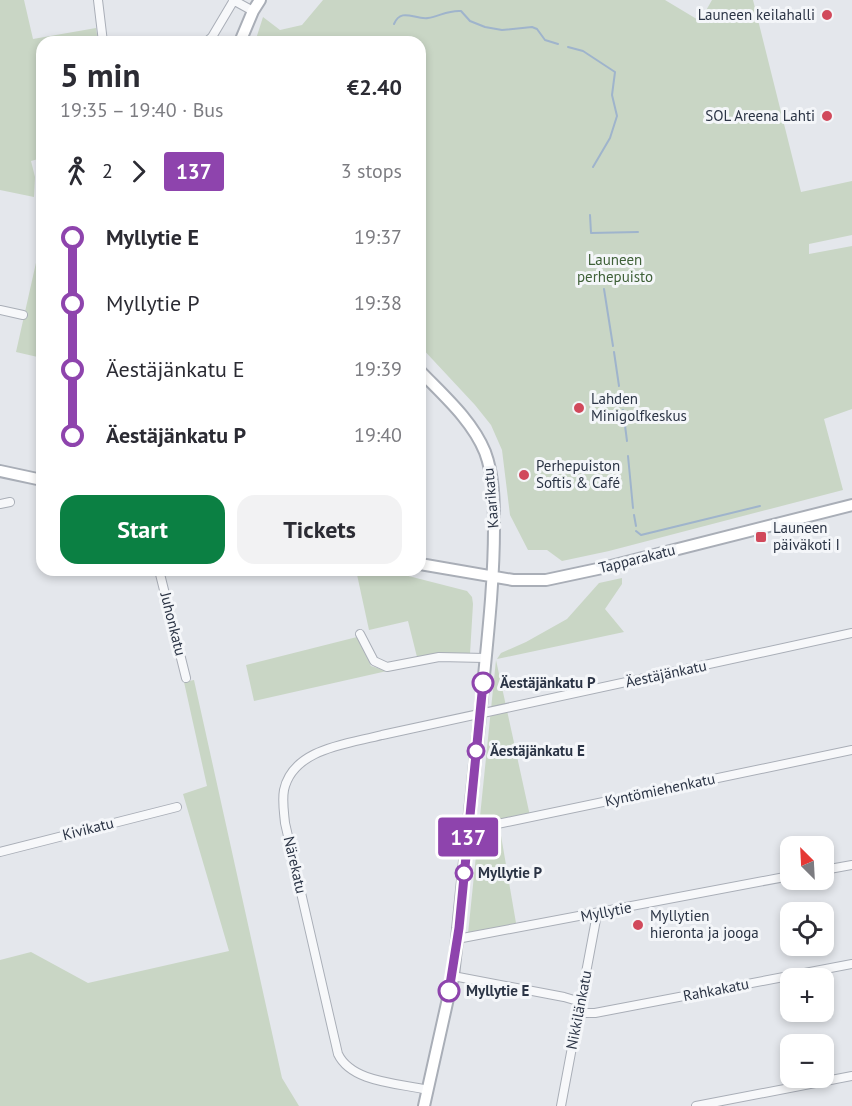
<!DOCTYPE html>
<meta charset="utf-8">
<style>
:root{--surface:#fff;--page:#f2f2f3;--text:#2b2b33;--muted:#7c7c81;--accent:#0b8043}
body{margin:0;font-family:"PT Sans",sans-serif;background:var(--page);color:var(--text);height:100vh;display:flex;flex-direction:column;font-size:22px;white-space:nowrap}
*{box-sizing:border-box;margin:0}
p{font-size:20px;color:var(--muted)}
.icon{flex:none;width:33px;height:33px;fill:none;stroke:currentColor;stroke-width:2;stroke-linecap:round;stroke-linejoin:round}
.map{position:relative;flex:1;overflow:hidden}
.sheet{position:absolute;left:36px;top:36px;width:390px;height:540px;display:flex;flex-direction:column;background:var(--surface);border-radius:18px;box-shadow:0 3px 9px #0003}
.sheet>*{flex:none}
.badge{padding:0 12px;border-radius:4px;font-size:21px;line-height:39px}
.needle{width:39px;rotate:336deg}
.buttons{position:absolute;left:780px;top:836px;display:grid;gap:12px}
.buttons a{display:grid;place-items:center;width:54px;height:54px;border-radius:12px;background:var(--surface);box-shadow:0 3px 9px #0003;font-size:30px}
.map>.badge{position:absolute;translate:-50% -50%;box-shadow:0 0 0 3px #fff}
.legs{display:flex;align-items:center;gap:9px;height:66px;padding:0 24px;font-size:20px}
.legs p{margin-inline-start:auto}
.headline{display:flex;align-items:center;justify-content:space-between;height:102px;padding:0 24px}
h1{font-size:33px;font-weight:600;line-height:45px}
.cta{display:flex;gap:12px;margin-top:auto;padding:12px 24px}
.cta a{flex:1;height:69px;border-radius:18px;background:var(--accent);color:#fff;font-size:24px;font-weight:600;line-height:69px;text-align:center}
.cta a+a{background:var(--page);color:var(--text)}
ul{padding:0 24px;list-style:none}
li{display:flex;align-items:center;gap:21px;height:66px;font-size:22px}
li i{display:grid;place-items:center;width:9px;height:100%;margin:0 8px;background:currentColor}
li i::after{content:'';width:15px;height:15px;margin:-8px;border:4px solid;border-radius:50%;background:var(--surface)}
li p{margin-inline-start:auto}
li:first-child i{background:linear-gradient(#0000 50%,currentColor 0)}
li:last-child i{background:linear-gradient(currentColor 50%,#0000 0)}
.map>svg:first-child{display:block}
.green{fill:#c9d6c5}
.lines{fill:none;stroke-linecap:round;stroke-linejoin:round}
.stream{stroke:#9fb4cc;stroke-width:2}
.street-casing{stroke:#a9aeb7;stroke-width:10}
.secondary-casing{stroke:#a9aeb7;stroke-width:14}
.street{stroke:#f7f8fa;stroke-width:8}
.secondary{stroke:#fff;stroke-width:10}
.line-1-casing{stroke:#fff;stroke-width:14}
.line-1{stroke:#8e44ad;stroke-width:9}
.poi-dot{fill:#d1495b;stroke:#f4f6f9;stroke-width:2}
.stop-1-dot{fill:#fff;stroke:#8e44ad;stroke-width:3}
.labels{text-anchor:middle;stroke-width:6;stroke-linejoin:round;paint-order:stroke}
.poi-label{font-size:15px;fill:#2b3445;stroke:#f4f6f9;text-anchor:start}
.park-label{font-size:15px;fill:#3f6138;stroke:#f4f6f9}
.street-label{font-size:15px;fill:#2b3445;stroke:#f4f6f9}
.stop-label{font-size:15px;font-weight:bold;fill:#2b3445;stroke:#f4f6f9;text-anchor:start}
</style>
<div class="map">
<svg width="852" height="1106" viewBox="0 0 852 1106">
<rect width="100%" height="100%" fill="#e4e7ec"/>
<path class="green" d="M 0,0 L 24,0 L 33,39 L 96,28 L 98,42 L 42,42 L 42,158 L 31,161 L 35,177 L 34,197 L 0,190 Z
M 323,0 L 665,0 L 700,21 L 712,0 L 753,0 L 801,192 L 852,181 L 852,235 L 809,244 L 809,254 L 852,246 L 852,409 L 824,419 L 843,490 L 609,551 L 562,561 L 547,550 L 528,550 L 510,515 L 502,450 L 491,425 L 475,405 L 420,346 L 420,42 L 255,42 L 263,17 L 280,30 L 302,25 Z
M 42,236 L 42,358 L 16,352 Z
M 356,570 L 385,570 L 467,591 L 472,597 L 473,604 L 470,654 L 434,654 L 417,657 L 408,621 L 369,630 Z
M 622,578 L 622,584 L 605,609 L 624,632 L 497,659 L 501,653 L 526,642 L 567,619 L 599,583 Z
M 357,637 L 371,666 L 387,671 L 254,701 L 246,665 Z
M 496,660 L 530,816 L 499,824 L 516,923 L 468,934 Z
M 194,680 L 282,1078 L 299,1106 L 0,1106 L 0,960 L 31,952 L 88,983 L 229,951 L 183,794 L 207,786 L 184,682 Z"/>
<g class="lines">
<path class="stream" d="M 394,24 C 401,7 415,20 428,18 C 440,16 448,10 461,11 L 470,21 L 485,27 L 502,30 L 532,27 L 537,29 L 545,40 L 558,44
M 568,47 L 583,51 L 615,72 L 612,95 L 617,116 L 610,138 L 593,167
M 590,215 L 591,233
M 591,233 L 638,232
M 604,289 L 613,346
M 614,352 L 619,386
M 620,394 L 621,402
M 623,410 L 627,441
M 628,456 L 633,508
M 634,515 L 636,526
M 636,531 L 641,535 L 760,506"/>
<defs>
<path id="street" d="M 98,0 L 103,42
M 233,0 L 253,11
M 206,42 L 212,37 L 234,0
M 0,310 L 23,315
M 0,504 L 10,502
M 159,570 L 186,678
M 360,634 L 374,661 L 387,667 L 439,657 L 485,658
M 469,830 L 852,750
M 0,852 L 177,807
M 824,870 L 852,865
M 457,939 L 790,876
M 453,976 L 564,997 L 581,1002
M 579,1013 L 595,1013 L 852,964
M 428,1090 C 399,1083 352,1083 338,1054 L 285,823 C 284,812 282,801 284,790 C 293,748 349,744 382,735 L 852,633
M 561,1106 L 597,914
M 696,1106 L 852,1076"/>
<path id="secondary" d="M 240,42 L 253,11 L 260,0
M 420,371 C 443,395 472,420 485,452 C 494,476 494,502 494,528 C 494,581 488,634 483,686 C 474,770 466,855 457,939 L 453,976 L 424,1106
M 0,471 L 42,480
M 420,564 L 513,580 L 546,580 L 607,567 L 852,505"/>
</defs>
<use href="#street" class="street-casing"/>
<use href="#secondary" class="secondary-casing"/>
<use href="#street" class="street"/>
<use href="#secondary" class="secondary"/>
</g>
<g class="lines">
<defs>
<path id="line-1" d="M 449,991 L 459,928 L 483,683"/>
</defs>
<use href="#line-1" class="line-1-casing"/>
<use href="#line-1" class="line-1"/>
</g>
<g class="poi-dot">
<circle cx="827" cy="15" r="6"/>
<circle cx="827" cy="116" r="6"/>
<circle cx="579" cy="408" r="6"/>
<circle cx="524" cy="475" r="6"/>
<rect x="755" y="531" width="12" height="12" rx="3"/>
<circle cx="638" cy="925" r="6"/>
</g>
<g class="stop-1-dot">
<circle cx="483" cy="683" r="10"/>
<circle cx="476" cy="751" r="8"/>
<circle cx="464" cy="873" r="8"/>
<circle cx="449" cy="991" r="10"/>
</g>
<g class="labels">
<g class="poi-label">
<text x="815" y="20" text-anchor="end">Launeen keilahalli</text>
<text x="815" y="121" text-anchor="end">SOL Areena Lahti</text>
<text x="591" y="404">Lahden<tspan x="591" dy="17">Minigolfkeskus</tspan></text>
<text x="536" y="471">Perhepuiston<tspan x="536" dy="17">Softis &amp; Café</tspan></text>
<text x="773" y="533">Launeen<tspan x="773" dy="17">päiväkoti I</tspan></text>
<text x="650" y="921">Myllytien<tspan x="650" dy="17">hieronta ja jooga</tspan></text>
</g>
<g class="park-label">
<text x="615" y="265">Launeen<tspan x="615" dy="17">perhepuisto</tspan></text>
</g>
<g class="street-label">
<text transform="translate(491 498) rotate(-95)" y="5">Kaarikatu</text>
<text transform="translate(637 559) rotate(-14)" y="5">Tapparakatu</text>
<text transform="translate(173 624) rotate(76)" y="5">Juhonkatu</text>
<text transform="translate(666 674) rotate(-12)" y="5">Äestäjänkatu</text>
<text transform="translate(660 790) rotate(-12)" y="5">Kyntömiehenkatu</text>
<text transform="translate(88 829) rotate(-14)" y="5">Kivikatu</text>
<text transform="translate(295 865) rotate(77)" y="5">Närekatu</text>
<text transform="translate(606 912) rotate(-11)" y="5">Myllytie</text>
<text transform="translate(716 990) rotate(-11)" y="5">Rahkakatu</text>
<text transform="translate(579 1010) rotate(-79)" y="5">Nikkilänkatu</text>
</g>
<g class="stop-label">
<text x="500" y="688">Äestäjänkatu P</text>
<text x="490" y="756">Äestäjänkatu E</text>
<text x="478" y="878">Myllytie P</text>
<text x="466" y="996">Myllytie E</text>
</g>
</g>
</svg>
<div class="buttons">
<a><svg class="needle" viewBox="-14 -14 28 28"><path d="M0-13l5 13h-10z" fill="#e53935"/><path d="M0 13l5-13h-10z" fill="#7c7c81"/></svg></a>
<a><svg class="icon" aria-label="locate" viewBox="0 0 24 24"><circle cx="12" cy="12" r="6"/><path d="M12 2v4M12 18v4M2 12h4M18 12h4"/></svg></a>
<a>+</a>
<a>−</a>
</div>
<b class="badge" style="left:468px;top:837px;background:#8e44ad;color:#fff">137</b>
<section class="sheet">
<div class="headline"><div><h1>5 min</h1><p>19:35 – 19:40 · Bus</p></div><b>€2.40</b></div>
<div class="legs"><svg class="icon" aria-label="walk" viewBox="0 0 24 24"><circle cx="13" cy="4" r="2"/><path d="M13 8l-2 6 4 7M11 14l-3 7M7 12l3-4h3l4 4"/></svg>2<svg class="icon" aria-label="forward" viewBox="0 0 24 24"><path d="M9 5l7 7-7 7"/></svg><b class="badge" style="background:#8e44ad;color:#fff">137</b><p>3 stops</p></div>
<ul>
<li><i style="color:#8e44ad"></i><b>Myllytie E</b><p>19:37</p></li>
<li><i style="color:#8e44ad"></i><span>Myllytie P</span><p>19:38</p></li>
<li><i style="color:#8e44ad"></i><span>Äestäjänkatu E</span><p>19:39</p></li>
<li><i style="color:#8e44ad"></i><b>Äestäjänkatu P</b><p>19:40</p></li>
</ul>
<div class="cta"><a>Start</a><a>Tickets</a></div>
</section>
</div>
